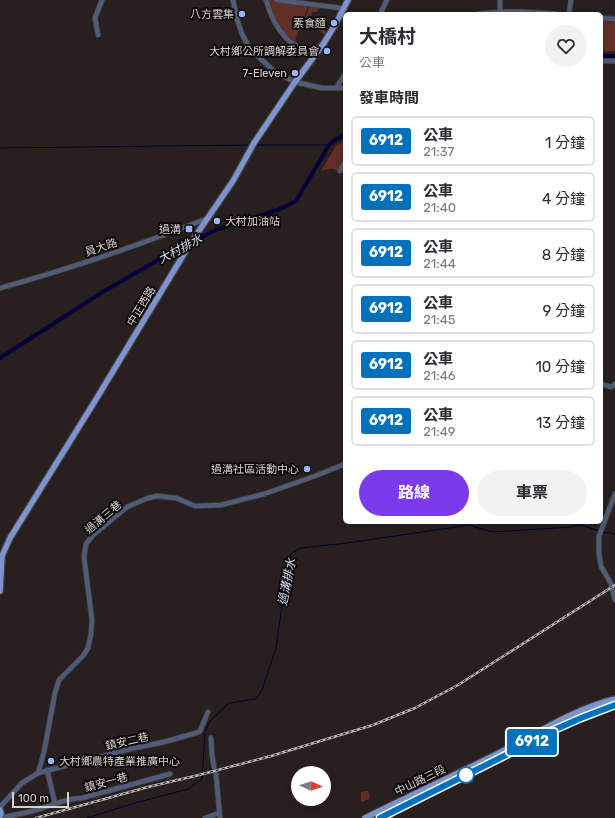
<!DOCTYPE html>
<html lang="zh-TW">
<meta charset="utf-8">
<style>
:root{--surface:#fff;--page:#f2f2f3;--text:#2b2b33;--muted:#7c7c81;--line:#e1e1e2;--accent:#7c3aed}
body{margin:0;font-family:Rubik,"Noto Sans TC",sans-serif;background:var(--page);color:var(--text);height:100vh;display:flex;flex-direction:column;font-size:15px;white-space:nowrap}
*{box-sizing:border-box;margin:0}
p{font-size:13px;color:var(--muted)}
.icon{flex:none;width:22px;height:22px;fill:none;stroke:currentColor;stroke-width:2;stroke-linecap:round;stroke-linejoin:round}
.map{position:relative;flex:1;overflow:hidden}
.panel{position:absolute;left:343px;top:12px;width:260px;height:512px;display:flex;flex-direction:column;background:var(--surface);border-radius:6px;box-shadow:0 2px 10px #0003}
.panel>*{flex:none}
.badge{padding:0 8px;border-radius:3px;font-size:14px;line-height:26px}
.needle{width:26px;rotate:94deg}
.buttons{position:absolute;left:291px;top:766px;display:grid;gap:8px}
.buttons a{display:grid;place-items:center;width:40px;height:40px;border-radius:50%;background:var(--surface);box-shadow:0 2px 10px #0003;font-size:20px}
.scale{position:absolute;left:12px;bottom:10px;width:57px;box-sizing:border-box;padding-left:4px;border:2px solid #d7d1d0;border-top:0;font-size:11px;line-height:14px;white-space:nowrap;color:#d7d1d0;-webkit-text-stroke:3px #0e0b0a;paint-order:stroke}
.map>.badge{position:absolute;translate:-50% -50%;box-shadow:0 0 0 2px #fff}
h2{padding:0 16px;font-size:15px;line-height:36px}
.round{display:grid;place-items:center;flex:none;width:42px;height:42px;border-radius:21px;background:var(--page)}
.headline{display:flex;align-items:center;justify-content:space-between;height:68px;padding:0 16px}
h1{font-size:19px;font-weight:700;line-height:30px}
.primary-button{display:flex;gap:8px;margin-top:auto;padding:8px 16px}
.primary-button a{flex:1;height:46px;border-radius:24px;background:var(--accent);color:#fff;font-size:16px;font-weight:700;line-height:46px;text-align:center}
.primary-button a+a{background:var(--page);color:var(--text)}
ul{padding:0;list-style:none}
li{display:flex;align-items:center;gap:12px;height:50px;margin:0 8px 6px;padding:0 8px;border:2px solid var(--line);border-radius:6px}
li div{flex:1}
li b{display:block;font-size:15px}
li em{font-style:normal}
li .badge{min-width:44px;font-weight:700;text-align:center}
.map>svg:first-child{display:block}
.green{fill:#622e27}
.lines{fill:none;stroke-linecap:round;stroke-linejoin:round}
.stream{stroke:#03003a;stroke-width:1}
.canal{stroke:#03003a;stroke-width:4}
.minor-casing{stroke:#443c3b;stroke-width:6}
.major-casing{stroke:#443c3b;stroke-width:8}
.minor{stroke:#505b77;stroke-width:4.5}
.major{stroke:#7d93ce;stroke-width:5.5}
.rail-casing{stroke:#bcb6b5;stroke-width:2.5}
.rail{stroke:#0e0b0a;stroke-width:1;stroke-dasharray:3;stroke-linecap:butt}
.line-casing{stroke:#fff;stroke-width:9}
.line{stroke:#0072bc;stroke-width:6}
.poi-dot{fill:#9ab5fd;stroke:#0e0b0a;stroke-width:1.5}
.stop-dot{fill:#fff;stroke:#0072bc;stroke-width:2}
.labels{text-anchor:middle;stroke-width:4;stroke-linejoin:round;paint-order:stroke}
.poi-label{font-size:11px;fill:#d7d1d0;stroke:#0e0b0a;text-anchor:end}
.street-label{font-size:11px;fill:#d7d1d0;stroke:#0e0b0a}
.water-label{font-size:12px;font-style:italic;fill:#d5dcef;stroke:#0e0b0a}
</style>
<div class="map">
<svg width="615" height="818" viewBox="0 0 615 818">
<rect width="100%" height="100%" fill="#28201f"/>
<path class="green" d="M 266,0 L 277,0 L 309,4 L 294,44 L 274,22 Z
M 310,5 L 319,6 L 317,12 L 312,12 L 311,19 L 328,33 L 326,36 L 309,23 L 305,29 L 301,27 Z
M 601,20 L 615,21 L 615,51 L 601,52 Z
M 344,141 L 345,157 L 343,174 C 334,168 331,168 321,171 L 335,147 Z
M 368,791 L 370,796 L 369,799 L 361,802 L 361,792 Z"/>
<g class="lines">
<path class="stream" d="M 255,145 L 329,145
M 0,148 L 249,145
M 603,532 L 615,534
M 87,818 L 135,803 L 188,789 L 202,779 L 205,732 L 210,721 L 229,703 L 256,699 L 262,690 L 276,648 L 287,570 L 292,553 L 300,548 L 347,543 L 469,525 L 492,532 L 571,527 L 580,525 L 600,531"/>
<path class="canal" d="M 601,56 L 615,56
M 0,358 L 101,293 L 179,248 L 218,229 L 278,210 L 296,201 L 329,145 L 335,140 L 345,135"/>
<defs>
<path id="minor" d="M 233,0 L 237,19 L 242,34 L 250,49 L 275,72 L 295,82 L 322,88 L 345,88
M 266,0 C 270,14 277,29 287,39 C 294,46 306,50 315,55
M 277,0 L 340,8 L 344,9
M 380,14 L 387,0
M 479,14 C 504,10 531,12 556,14
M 500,14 L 500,0
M 569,14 L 571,0
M 601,18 L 615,19
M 98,35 L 95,18 L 102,0
M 601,61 L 615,61
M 337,88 L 338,85 L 345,74
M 340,171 L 345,161
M 0,288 C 70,269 139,245 206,219
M 601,384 L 611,387 L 615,384
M 615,494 L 599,536 L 599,554 L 601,566 L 611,584 L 615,600
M 211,738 L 212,755 L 214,767
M 47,770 L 55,803
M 38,773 L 130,749 L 164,742 L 196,733 L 200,731 L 208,712
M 216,774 L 220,818
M 0,807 L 22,783 L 38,773 L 41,763 L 44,752 L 55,693 L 59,680 L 83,656 L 88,648 L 91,634 L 92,620 L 84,557 L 86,544 L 93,535 L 127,507 L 148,498 L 157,496 L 176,498 L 195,506 L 221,505 L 264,494 L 315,476 L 345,464
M 0,816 L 5,817 C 19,814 33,812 45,807 C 58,803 69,798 82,798 L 170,774
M 205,818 L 219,813"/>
<path id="major" d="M 0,591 L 2,556 L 10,538 L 95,401 L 190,244 L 233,181 L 254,143 L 295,82 L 324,43 L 335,25 L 348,0
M 0,810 L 1,813 L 0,816
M 365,818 C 409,796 455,775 499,753 C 536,734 574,709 615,699
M 380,818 L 500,758 L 554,730 L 581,718 L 615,705"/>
</defs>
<use href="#minor" class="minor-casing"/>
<use href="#major" class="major-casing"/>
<use href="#minor" class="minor"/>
<use href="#major" class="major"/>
<defs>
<path id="rail" d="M 36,818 L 148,787 L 199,775 L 271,756 L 373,725 L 415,708 L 458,685 L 615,585"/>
</defs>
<use href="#rail" class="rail-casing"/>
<use href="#rail" class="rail"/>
</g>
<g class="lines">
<defs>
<path id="line" d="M 380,818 L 500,758 L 554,730 L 581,718 L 615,705"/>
</defs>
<use href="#line" class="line-casing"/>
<use href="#line" class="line"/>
</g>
<g class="poi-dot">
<circle cx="242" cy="14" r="4"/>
<circle cx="334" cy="23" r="4"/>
<circle cx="327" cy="51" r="4"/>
<circle cx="295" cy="73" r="4"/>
<circle cx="217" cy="221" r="4"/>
<rect x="185" y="225" width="8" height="8" rx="2"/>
<circle cx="307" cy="469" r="4"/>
<circle cx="51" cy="761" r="4"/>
</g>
<circle class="stop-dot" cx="466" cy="775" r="8"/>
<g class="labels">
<g class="poi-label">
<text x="234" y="18">八方雲集</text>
<text x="326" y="27">素食麵</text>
<text x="319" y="55">大村鄉公所調解委員會</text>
<text x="287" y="77">7-Eleven</text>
<text x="225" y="225" text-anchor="start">大村加油站</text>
<text x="181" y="233">過溝</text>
<text x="299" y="473">過溝社區活動中心</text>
<text x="59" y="765" text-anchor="start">大村鄉農特產業推廣中心</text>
</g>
<g class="street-label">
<text transform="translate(101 247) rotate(-18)" y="4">員大路</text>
<text transform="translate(141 306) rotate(-59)" y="4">中正西路</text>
<text transform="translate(103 517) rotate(-40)" y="4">過溝三巷</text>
<text transform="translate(127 741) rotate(-13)" y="4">鎮安二巷</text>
<text transform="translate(420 780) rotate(-26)" y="4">中山路三段</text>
<text transform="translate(106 782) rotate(-15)" y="4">鎮安一巷</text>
</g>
<g class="water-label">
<text transform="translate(180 249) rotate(-28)" y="4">大村排水</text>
<text transform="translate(287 582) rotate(-79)" y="4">過溝排水</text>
</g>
</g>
</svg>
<div class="buttons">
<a><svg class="needle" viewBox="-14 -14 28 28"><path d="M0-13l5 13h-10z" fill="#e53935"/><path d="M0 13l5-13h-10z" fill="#7c7c81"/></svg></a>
</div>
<div class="scale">100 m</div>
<b class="badge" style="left:532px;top:742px;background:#0072bc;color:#fff">6912</b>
<section class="panel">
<div class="headline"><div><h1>大橋村</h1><p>公車</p></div><a class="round"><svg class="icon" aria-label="heart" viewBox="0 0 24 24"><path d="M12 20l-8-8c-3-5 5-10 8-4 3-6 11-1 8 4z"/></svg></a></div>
<h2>發車時間</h2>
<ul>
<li><span class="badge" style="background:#0072bc;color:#fff">6912</span><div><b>公車</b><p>21:37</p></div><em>1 分鐘</em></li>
<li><span class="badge" style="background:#0072bc;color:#fff">6912</span><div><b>公車</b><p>21:40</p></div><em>4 分鐘</em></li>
<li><span class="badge" style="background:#0072bc;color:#fff">6912</span><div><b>公車</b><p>21:44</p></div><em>8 分鐘</em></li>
<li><span class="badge" style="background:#0072bc;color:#fff">6912</span><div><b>公車</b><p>21:45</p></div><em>9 分鐘</em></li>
<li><span class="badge" style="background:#0072bc;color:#fff">6912</span><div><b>公車</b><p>21:46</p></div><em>10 分鐘</em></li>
<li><span class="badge" style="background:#0072bc;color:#fff">6912</span><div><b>公車</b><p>21:49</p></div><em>13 分鐘</em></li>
</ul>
<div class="primary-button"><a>路線</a><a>車票</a></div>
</section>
</div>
